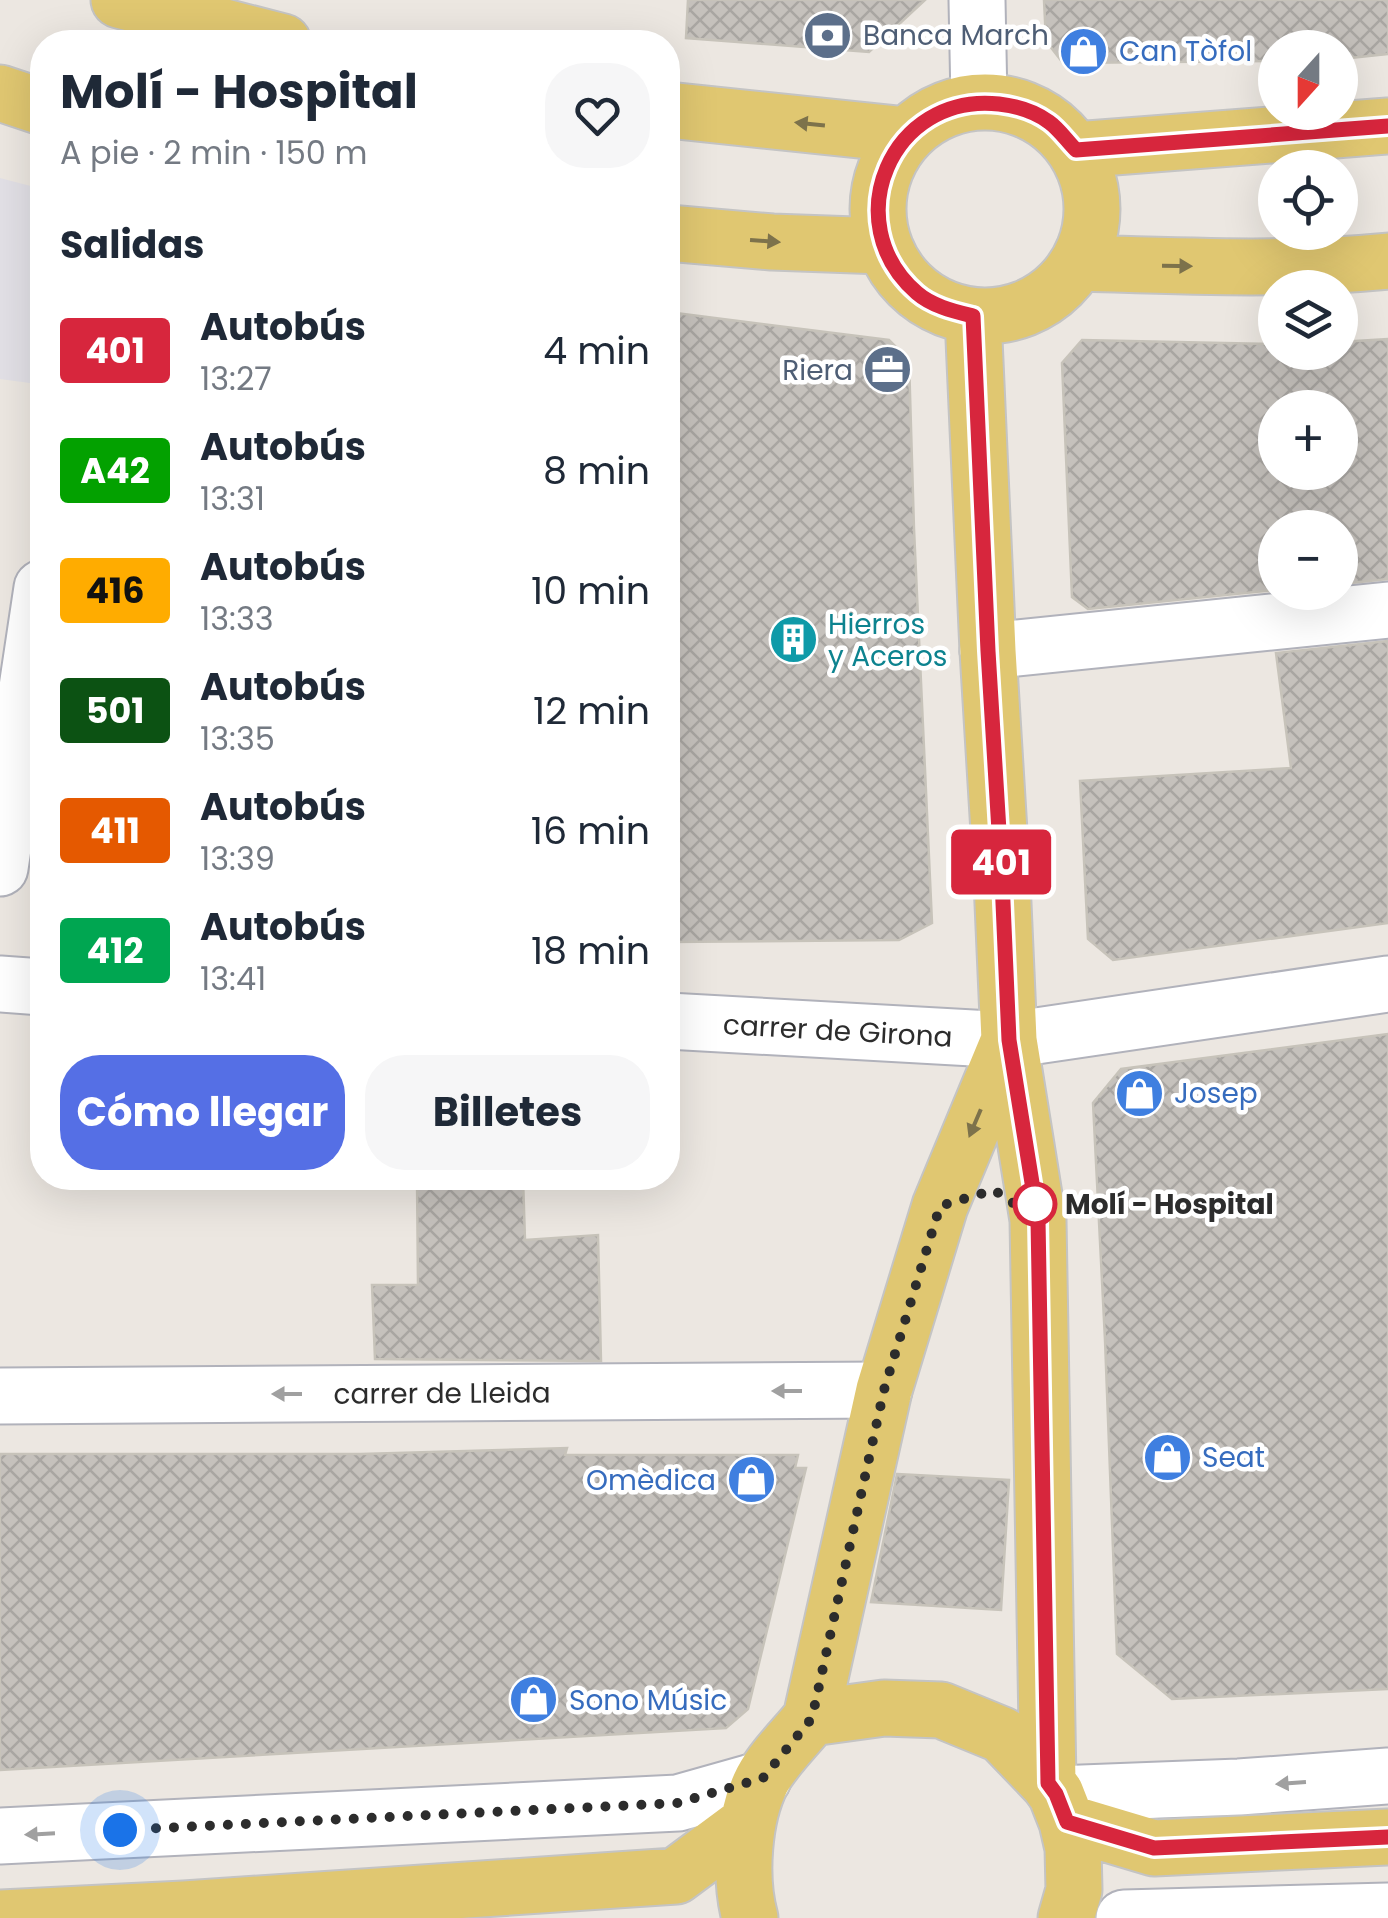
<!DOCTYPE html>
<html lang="es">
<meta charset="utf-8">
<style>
:root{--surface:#fff;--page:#f6f6f7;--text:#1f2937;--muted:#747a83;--accent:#556fe5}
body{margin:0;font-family:Poppins,sans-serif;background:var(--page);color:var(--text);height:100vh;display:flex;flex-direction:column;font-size:38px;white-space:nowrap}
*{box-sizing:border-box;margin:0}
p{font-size:32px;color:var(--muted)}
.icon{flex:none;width:55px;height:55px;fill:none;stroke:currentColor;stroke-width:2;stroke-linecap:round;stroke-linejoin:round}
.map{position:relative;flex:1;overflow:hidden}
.side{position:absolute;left:30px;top:30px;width:650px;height:1160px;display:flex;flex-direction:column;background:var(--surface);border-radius:40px;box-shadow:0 10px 40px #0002}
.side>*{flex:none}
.badge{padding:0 20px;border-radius:8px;font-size:35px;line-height:65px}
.needle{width:65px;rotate:201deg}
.buttons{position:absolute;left:1258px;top:30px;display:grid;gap:20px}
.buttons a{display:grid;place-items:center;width:100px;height:100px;border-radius:50%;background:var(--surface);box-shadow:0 10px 40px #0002;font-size:50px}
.you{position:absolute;width:50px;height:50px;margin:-25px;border:8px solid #fff;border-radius:50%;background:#1a73e8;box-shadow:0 0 0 15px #1a73e833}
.map>.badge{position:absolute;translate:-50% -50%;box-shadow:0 0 0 5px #fff}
h2{padding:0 30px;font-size:38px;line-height:90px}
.round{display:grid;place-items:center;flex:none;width:105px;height:105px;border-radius:40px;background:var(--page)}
.head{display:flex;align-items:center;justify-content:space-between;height:170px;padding:0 30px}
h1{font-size:48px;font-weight:700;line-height:75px}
.primary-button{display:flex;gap:20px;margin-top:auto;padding:20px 30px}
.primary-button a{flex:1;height:115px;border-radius:40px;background:var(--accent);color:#fff;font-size:40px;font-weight:700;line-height:115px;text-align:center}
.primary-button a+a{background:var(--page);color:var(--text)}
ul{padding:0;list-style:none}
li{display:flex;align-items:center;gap:30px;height:120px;padding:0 30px}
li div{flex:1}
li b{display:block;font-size:38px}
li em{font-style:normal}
li .badge{min-width:110px;font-weight:700;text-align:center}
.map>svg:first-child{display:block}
.industrial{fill:#e2e0e6}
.building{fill:url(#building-cross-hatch);stroke:#c7c3ba;stroke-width:2.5;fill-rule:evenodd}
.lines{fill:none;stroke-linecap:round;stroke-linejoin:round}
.minor-casing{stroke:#b1b2bb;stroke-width:59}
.major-casing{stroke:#c4c4c4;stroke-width:59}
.minor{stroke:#fff;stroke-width:55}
.major{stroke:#e0c771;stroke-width:55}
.oneway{fill:#7d724b}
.oneway2{fill:#a0a0a0}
.line-casing{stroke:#fff;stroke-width:22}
.line{stroke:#d7263d;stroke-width:15}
.walk{stroke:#2c2c2c;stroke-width:10;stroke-dasharray:0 18}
.stop-dot{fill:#fff;stroke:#d7263d;stroke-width:5}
.labels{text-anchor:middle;stroke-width:9;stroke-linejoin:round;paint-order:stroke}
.service-label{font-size:28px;fill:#4e5e75;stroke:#fff;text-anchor:start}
.shop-label{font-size:28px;fill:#366cbe;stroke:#fff;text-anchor:start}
.culture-label{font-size:28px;fill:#0d838f;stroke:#fff;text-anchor:start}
.street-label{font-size:28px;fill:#2c2c2c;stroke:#fff}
.stop-label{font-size:28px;font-weight:bold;fill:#2c2c2c;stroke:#fff;text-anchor:start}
</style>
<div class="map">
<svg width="1388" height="1918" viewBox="0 0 1388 1918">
<defs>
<pattern id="building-cross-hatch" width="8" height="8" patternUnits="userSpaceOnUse" patternTransform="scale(2.5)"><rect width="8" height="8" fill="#c5c1bc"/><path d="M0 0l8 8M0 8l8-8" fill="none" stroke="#a9a6a2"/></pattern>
</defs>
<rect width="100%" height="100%" fill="#ece7e1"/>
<path class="industrial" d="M 0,178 L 42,189 L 42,301 L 30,383 L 0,379 Z"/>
<path class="building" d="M 688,0 L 925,0 L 869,52 L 686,38 Z
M 1044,0 L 1388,0 L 1388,54 L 1340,59 L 1340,48 L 1275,48 L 1275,61 L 1063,63 L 1046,41 Z
M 668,312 L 889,340 L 909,360 L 914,529 L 932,923 L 899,940 L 668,942 Z
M 1388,339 L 1388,579 L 1340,584 L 1340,528 L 1275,528 L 1275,590 L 1088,609 L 1072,597 L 1062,363 L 1082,340 L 1275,344 L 1275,352 L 1340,352 L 1340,342 ZM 1275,408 L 1340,408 L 1340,472 L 1275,472 Z
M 1388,641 L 1388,923 L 1113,960 L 1088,939 L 1080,781 L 1291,768 L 1276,653 Z
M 1388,1034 L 1388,1689 L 1172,1699 L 1117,1654 L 1105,1340 L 1093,1103 L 1121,1069 Z
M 417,1178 L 523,1178 L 525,1240 L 598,1235 L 601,1361 L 375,1359 L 372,1285 L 418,1285 Z
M 567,1448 L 565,1455 L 798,1455 L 795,1468 L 806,1468 L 748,1709 L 726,1728 L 0,1770 L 0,1454 L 361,1454 Z
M 897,1474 L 1009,1480 L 1001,1610 L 871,1602 Z"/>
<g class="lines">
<defs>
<g id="minor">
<path d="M 977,0 L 979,101"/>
<path d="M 988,651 L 1388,610"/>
<path d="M 0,868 L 42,588"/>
<path d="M 0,984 L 42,987"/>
<path id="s1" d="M 668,1021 L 1009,1040 L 1388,984"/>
<path id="s2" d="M 0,1396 L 884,1390"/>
<path d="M 1056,1794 L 1239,1787 L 1388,1776"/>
<path d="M 0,1836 L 678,1803 L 763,1779"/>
<path d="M 1124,1918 L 1388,1911"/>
</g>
<path id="major" d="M 119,0 L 283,42
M 0,93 L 42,107
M878 209a107 107 0 1 1 214 0a107 107 0 1 1-214 0Z
M 668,110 L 907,135
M 1075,150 L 1388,126
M 668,233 L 772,242 L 883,246
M 1079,263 C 1182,266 1286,271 1388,261
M 973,317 L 988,651 L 1002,881 L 1009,1040 L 1038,1220 L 1048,1783
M 811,1718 L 884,1390 L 940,1206 L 1009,1040
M 1067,1822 L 1154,1848 L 1388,1837
M 1,1918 L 184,1909 L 676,1876 L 746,1824
M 750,1918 C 739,1878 743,1817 762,1780 C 773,1759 796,1737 811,1718 L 884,1708 L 941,1710 L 1002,1735 L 1048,1783 L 1056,1794 L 1067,1822 L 1073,1848 L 1074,1890 L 1066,1918"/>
</defs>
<use href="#minor" class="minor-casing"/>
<use href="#major" class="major-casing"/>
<use href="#minor" class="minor"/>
<use href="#major" class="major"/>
</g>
<defs><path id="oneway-solid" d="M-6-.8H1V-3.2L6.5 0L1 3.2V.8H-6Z" transform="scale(2.5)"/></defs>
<g class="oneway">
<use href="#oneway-solid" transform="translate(810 124) rotate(-174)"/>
<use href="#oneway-solid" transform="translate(765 241) rotate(4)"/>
<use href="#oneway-solid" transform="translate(1177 266) rotate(1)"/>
<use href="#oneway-solid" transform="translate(975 1123) rotate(113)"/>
</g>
<g class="oneway2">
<use href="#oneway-solid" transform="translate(787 1391) rotate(180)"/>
<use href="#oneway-solid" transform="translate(287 1394) rotate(180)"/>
<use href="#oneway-solid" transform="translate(1291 1783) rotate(176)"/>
<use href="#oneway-solid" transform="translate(40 1834) rotate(177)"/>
</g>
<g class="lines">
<defs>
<path id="line" d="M 1388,126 L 1076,150 C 1067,141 1059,129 1049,122 C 1034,111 1016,106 999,104 C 891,92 836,223 917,293 C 932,306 953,311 973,316 L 988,651 L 1002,880 L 1009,1040 L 1038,1220 L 1048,1783 L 1056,1794 L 1067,1822 L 1154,1848 L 1388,1837"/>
</defs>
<use href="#line" class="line-casing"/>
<use href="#line" class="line"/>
<path class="walk" d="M 120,1830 L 678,1803 L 763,1778 L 812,1718 L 884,1390 L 940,1206 L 994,1190 L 1038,1220 L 1035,1204"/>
</g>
<defs>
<symbol id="bank-disc" viewBox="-11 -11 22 22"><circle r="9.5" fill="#5c6f8a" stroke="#fff"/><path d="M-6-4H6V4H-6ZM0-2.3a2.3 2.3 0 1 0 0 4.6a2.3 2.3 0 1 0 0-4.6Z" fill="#fff"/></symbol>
<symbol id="shop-disc" viewBox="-11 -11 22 22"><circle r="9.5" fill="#3f7fe0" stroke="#fff"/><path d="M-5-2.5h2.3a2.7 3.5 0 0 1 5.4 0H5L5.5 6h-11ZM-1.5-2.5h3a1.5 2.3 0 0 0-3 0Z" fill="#fff"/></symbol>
<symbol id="office-disc" viewBox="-11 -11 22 22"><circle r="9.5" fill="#5c6f8a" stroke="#fff"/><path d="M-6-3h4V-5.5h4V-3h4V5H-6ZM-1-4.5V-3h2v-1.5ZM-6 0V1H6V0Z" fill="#fff"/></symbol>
<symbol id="building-disc" viewBox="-11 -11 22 22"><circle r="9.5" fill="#0f9aa8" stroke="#fff"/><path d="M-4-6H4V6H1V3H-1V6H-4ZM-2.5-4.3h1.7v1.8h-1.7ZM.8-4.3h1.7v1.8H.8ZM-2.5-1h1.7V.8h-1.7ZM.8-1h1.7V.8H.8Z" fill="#fff"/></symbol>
</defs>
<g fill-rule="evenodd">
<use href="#bank-disc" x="800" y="8" width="55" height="55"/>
<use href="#shop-disc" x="1056" y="24" width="55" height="55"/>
<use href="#office-disc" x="860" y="342" width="55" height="55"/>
<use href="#building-disc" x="766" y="612" width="55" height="55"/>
<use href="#shop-disc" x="1112" y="1066" width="55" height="55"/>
<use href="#shop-disc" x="1140" y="1430" width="55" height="55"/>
<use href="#shop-disc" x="724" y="1452" width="55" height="55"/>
<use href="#shop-disc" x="506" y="1672" width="55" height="55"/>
</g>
<circle class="stop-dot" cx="1035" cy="1204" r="20"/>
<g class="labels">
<g class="service-label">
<text x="863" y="45">Banca March</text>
<text x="853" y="380" text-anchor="end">Riera</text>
</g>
<g class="shop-label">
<text x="1119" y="61">Can Tòfol</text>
<text x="1174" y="1103">Josep</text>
<text x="1202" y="1467">Seat</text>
<text x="716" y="1490" text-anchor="end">Omèdica</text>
<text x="569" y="1710">Sono Músic</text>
</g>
<g class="culture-label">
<text x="828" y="634">Hierros<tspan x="828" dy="32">y Aceros</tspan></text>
</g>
<g class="street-label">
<text dy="10" stroke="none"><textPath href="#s1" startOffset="170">carrer de Girona</textPath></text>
<text dy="10" stroke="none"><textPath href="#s2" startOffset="442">carrer de Lleida</textPath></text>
</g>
<g class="stop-label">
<text x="1065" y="1214">Molí - Hospital</text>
</g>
</g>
</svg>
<div class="buttons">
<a><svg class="needle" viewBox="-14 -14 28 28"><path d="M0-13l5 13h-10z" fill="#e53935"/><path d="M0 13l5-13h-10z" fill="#747a83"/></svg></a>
<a><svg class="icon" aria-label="locate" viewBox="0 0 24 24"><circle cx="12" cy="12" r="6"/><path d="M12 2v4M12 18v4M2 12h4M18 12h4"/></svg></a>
<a><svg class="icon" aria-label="layers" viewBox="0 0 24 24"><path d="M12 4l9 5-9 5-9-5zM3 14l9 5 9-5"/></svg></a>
<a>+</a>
<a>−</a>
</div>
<div class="you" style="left:120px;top:1830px"></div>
<b class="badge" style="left:1001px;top:862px;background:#d7263d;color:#fff">401</b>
<section class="side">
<div class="head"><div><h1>Molí - Hospital</h1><p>A pie · 2 min · 150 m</p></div><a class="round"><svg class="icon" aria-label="heart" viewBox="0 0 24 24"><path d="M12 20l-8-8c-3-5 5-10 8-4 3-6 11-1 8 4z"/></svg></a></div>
<h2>Salidas</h2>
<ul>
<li><span class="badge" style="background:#d7263d;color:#fff">401</span><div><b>Autobús</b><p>13:27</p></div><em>4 min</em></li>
<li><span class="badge" style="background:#03a100;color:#fff">A42</span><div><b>Autobús</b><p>13:31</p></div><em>8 min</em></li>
<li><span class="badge" style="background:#ffac00;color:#111">416</span><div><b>Autobús</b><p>13:33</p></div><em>10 min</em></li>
<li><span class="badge" style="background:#0c5213;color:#fff">501</span><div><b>Autobús</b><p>13:35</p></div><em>12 min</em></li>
<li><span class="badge" style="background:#e55900;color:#fff">411</span><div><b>Autobús</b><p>13:39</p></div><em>16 min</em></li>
<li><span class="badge" style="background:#00a651;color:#fff">412</span><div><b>Autobús</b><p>13:41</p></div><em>18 min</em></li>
</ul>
<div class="primary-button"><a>Cómo llegar</a><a>Billetes</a></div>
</section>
</div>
